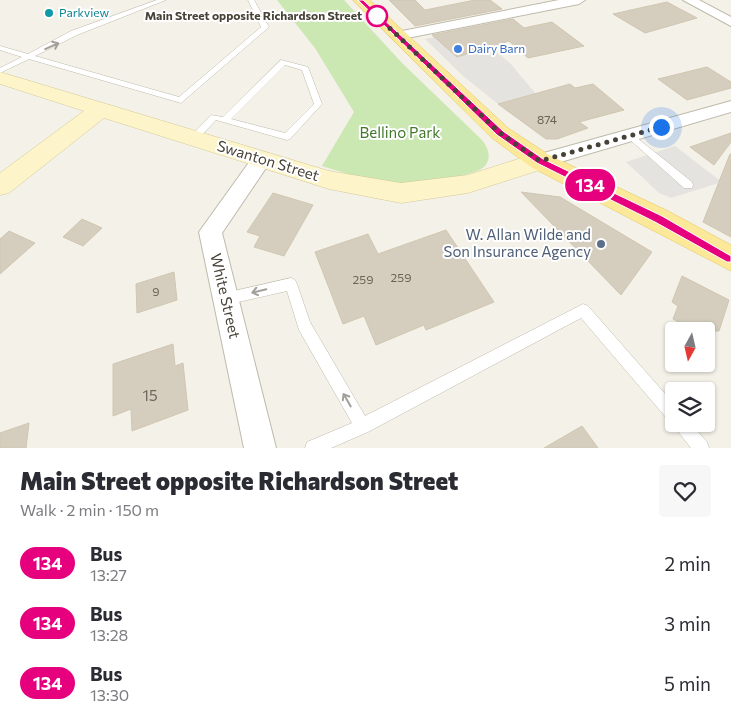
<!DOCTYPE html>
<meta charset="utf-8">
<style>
:root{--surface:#fff;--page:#f7f7f7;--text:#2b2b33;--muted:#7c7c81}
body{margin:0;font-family:Commissioner,sans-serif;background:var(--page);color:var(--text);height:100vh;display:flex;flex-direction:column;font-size:19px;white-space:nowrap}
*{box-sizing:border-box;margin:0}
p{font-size:16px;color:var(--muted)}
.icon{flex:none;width:28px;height:28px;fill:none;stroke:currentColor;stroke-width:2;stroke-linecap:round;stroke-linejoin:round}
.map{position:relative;height:448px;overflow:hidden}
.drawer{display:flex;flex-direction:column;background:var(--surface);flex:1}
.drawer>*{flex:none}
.badge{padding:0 10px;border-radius:16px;font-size:18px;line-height:32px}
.needle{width:32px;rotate:188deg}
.fabs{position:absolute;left:665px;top:322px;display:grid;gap:10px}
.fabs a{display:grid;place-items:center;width:50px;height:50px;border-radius:5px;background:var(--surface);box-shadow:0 1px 4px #0004;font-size:25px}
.you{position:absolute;width:25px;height:25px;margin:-12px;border:4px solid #fff;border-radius:50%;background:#1a73e8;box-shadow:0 0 0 8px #1a73e833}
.map>.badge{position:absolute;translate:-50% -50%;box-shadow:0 0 0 2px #fff}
.round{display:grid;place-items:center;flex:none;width:52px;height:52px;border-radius:5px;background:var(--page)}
.headline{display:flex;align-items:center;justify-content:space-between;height:85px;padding:0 20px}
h1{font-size:24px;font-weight:800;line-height:38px}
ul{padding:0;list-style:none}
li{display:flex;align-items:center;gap:15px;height:60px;padding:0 20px}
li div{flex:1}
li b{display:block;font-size:19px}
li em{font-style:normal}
li .badge{min-width:55px;font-weight:700;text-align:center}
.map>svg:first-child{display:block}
.green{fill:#cbe7b2}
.parking{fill:#e5e3e0}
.building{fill:#d5cebe;stroke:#d0c6b1}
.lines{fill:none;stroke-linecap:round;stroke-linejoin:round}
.lane-casing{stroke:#bfbaab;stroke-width:1}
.street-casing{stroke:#bfbaab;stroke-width:2}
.secondary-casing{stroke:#d3c899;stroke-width:1}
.primary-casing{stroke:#e2c769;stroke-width:1}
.lane{fill:#fff;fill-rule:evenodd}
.street{fill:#fff;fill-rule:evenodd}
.secondary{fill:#fdf5c9;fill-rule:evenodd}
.primary{fill:#fce899;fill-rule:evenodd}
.oneway{stroke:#a3a09b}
.line{fill:#e6007e;stroke:#fff}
.walk{stroke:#474237;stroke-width:5;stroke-dasharray:0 9}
.culture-dot{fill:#0f9aa8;stroke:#fff;stroke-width:2}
.stop-dot{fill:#fff;stroke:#e6007e;stroke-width:2.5}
.shop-dot{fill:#3f7fe0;stroke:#fff;stroke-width:2}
.service-dot{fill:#5c6f8a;stroke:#fff;stroke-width:2}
.labels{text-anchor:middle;stroke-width:4;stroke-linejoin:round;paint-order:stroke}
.far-culture-label{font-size:12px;fill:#0d838f;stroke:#fff;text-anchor:start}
.far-stop-label{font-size:12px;font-weight:bold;fill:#474237;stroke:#fff;text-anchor:end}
.far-shop-label{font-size:12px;fill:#366cbe;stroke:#fff;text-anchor:start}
.number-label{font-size:12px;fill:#6a6559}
.park-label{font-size:15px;fill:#42782b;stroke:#fff}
.street-label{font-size:15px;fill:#474237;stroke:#fff}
.service-label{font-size:15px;fill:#4e5e75;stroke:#fff;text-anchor:end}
.near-number-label{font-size:15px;fill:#6a6559}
</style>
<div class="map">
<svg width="731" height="448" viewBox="0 0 731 448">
<rect width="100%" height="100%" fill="#f4f1e8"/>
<path class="green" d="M 277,0 L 344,0 L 402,63 L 483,141 C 488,149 492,157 485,166 C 476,177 407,186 392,184 C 368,181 345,173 322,166 L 354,112 L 315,48 Z"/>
<path class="parking" d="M 470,30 L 510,63 L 536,94 L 498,104 L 462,75 L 425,39 Z
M 675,146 L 722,182 L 671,198 L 659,193 L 626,162 Z"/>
<path class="building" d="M 389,0 L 415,0 L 425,10 L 475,0 L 490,0 L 502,9 L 415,26 Z
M 667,2 L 697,18 L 645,33 L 613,14 Z
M 513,19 L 524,28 L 552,22 L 584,46 L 528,58 L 509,41 L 457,57 L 432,35 Z
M 707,67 L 731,82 L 731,88 L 687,100 L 658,79 Z
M 570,84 L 575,88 L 593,84 L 624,110 L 579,122 L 588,128 L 557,139 L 546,139 L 498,104 Z
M 731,133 L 731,142 L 714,165 L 690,147 Z
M 730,154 L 731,154 L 731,237 L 703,222 Z
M 521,192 L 560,197 L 652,252 L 621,295 Z
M 273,193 L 313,205 L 284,256 L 254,247 L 260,236 L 247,232 Z
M 82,219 L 102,228 L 83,246 L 63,237 Z
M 446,230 L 494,302 L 426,330 L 424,325 L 376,345 L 364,316 L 343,324 L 315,252 L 368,234 L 378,254 Z
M 9,231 L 35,243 L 0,274 L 0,239 Z
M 174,272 L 177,300 L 137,313 L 136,284 Z
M 682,276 L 729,300 L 719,331 L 695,331 L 673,319 L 678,306 L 672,302 Z
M 173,344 L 175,366 L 183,363 L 188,410 L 132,431 L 131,409 L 113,416 L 113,364 Z
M 29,423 L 26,448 L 0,448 L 0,433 Z
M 582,426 L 598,448 L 544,448 Z"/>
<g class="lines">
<defs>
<path id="lane" d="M 157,0 L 166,0 L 77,35 L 35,56 L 179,97 L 261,27 L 248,0 L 254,0 L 269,27 L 181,103 L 29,59 L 0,73 L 0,68 L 22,57 L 0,50 L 0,46 L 28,54 L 71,31 Z
M 281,60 L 308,67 L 322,104 L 290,139 L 287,140 L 216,120 L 197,140 L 191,140 L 191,136 L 211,115 L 223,117 ZM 285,65 L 302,70 L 314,104 L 285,133 L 231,119 Z
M 631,133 L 692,182 L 693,185 L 692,188 L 684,188 L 628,138 L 626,136 Z
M 291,278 L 295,280 L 297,284 L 310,322 L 365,416 L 583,304 L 588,306 L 674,404 L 674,424 L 691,424 L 707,442 L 709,448 L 691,448 L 676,429 L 673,423 L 669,421 L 581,318 L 368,432 L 331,448 L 305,448 L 307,442 L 352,423 L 299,330 L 287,291 L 225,305 L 220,303 L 219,299 L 220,295 L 225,293 Z"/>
<path id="street" d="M 559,0 L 585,0 L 579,4 L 397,40 L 390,36 L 397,32 Z
M 683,0 L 699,0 L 731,17 L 731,26 Z
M 731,101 L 731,112 L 540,168 L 533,166 L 530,161 L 533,156 Z
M 262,152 L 269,154 L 272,159 L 222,233 L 276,448 L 244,448 L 199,232 L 255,154 Z"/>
<path id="secondary" d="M 0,72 L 329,171 L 401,183 L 468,175 L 540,152 L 549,155 L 552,161 L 549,167 L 468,193 L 401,203 L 329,189 L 104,118 L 9,193 L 0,195 L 0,173 L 84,111 L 0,84 Z"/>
<path id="primary" d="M 353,0 L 370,0 L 508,128 L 549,155 L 668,211 L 731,245 L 731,271 L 531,167 L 492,138 Z"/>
</defs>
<use href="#lane" class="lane-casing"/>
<use href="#street" class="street-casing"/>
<use href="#secondary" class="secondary-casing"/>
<use href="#primary" class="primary-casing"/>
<use href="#lane" class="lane"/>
<use href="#street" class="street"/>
<use href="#secondary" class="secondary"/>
<use href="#primary" class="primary"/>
</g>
<defs><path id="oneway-shaft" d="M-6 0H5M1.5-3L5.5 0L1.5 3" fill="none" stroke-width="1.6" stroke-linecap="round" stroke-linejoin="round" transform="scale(1.25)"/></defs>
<g class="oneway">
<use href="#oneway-shaft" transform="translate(52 46) rotate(-24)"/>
<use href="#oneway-shaft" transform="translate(259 291) rotate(167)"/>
<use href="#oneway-shaft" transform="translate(347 400) rotate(-120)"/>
</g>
<path class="line" d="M 358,0 L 363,0 L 503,131 L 543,159 L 662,216 L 731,256 L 731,262 L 727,262 L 655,222 L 537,163 L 497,135 Z"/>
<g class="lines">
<path class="walk" d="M 377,16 L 500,133 L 540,161 L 661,127"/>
</g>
<circle class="culture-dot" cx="49" cy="13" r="5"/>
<circle class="stop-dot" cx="377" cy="16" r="10"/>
<circle class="shop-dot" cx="458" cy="49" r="5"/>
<circle class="service-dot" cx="601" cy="244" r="5"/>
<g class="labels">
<g class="far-culture-label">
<text x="59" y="17">Parkview</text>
</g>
<g class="far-stop-label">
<text x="362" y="20">Main Street opposite Richardson Street</text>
</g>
<g class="far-shop-label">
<text x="468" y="53">Dairy Barn</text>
</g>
<g class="number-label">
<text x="547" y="124">874</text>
<text x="401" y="282">259</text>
<text x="363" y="284">259</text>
<text x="156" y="296">9</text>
</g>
<g class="park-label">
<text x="400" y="138">Bellino Park</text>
</g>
<g class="street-label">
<text transform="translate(268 161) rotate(17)" y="5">Swanton Street</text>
<text transform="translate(225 296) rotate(77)" y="5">White Street</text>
</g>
<g class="service-label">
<text x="591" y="240">W. Allan Wilde and<tspan x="591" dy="17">Son Insurance Agency</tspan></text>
</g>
<g class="near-number-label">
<text x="150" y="401">15</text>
</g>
</g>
</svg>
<div class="fabs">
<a><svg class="needle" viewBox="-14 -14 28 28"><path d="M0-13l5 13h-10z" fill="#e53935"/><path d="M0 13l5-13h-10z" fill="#7c7c81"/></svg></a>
<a><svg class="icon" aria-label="layers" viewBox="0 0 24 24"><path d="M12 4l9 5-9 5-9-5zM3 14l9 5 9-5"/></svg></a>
</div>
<div class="you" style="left:661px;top:127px"></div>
<b class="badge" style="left:590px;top:185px;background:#e6007e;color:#fff">134</b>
</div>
<section class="drawer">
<div class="headline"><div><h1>Main Street opposite Richardson Street</h1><p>Walk · 2 min · 150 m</p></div><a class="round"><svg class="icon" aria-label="heart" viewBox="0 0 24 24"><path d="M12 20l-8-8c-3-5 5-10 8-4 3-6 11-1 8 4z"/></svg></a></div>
<ul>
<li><span class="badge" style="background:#e6007e;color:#fff">134</span><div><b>Bus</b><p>13:27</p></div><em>2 min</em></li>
<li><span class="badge" style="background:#e6007e;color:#fff">134</span><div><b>Bus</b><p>13:28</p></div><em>3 min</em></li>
<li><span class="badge" style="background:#e6007e;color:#fff">134</span><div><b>Bus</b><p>13:30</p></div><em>5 min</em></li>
</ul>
</section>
